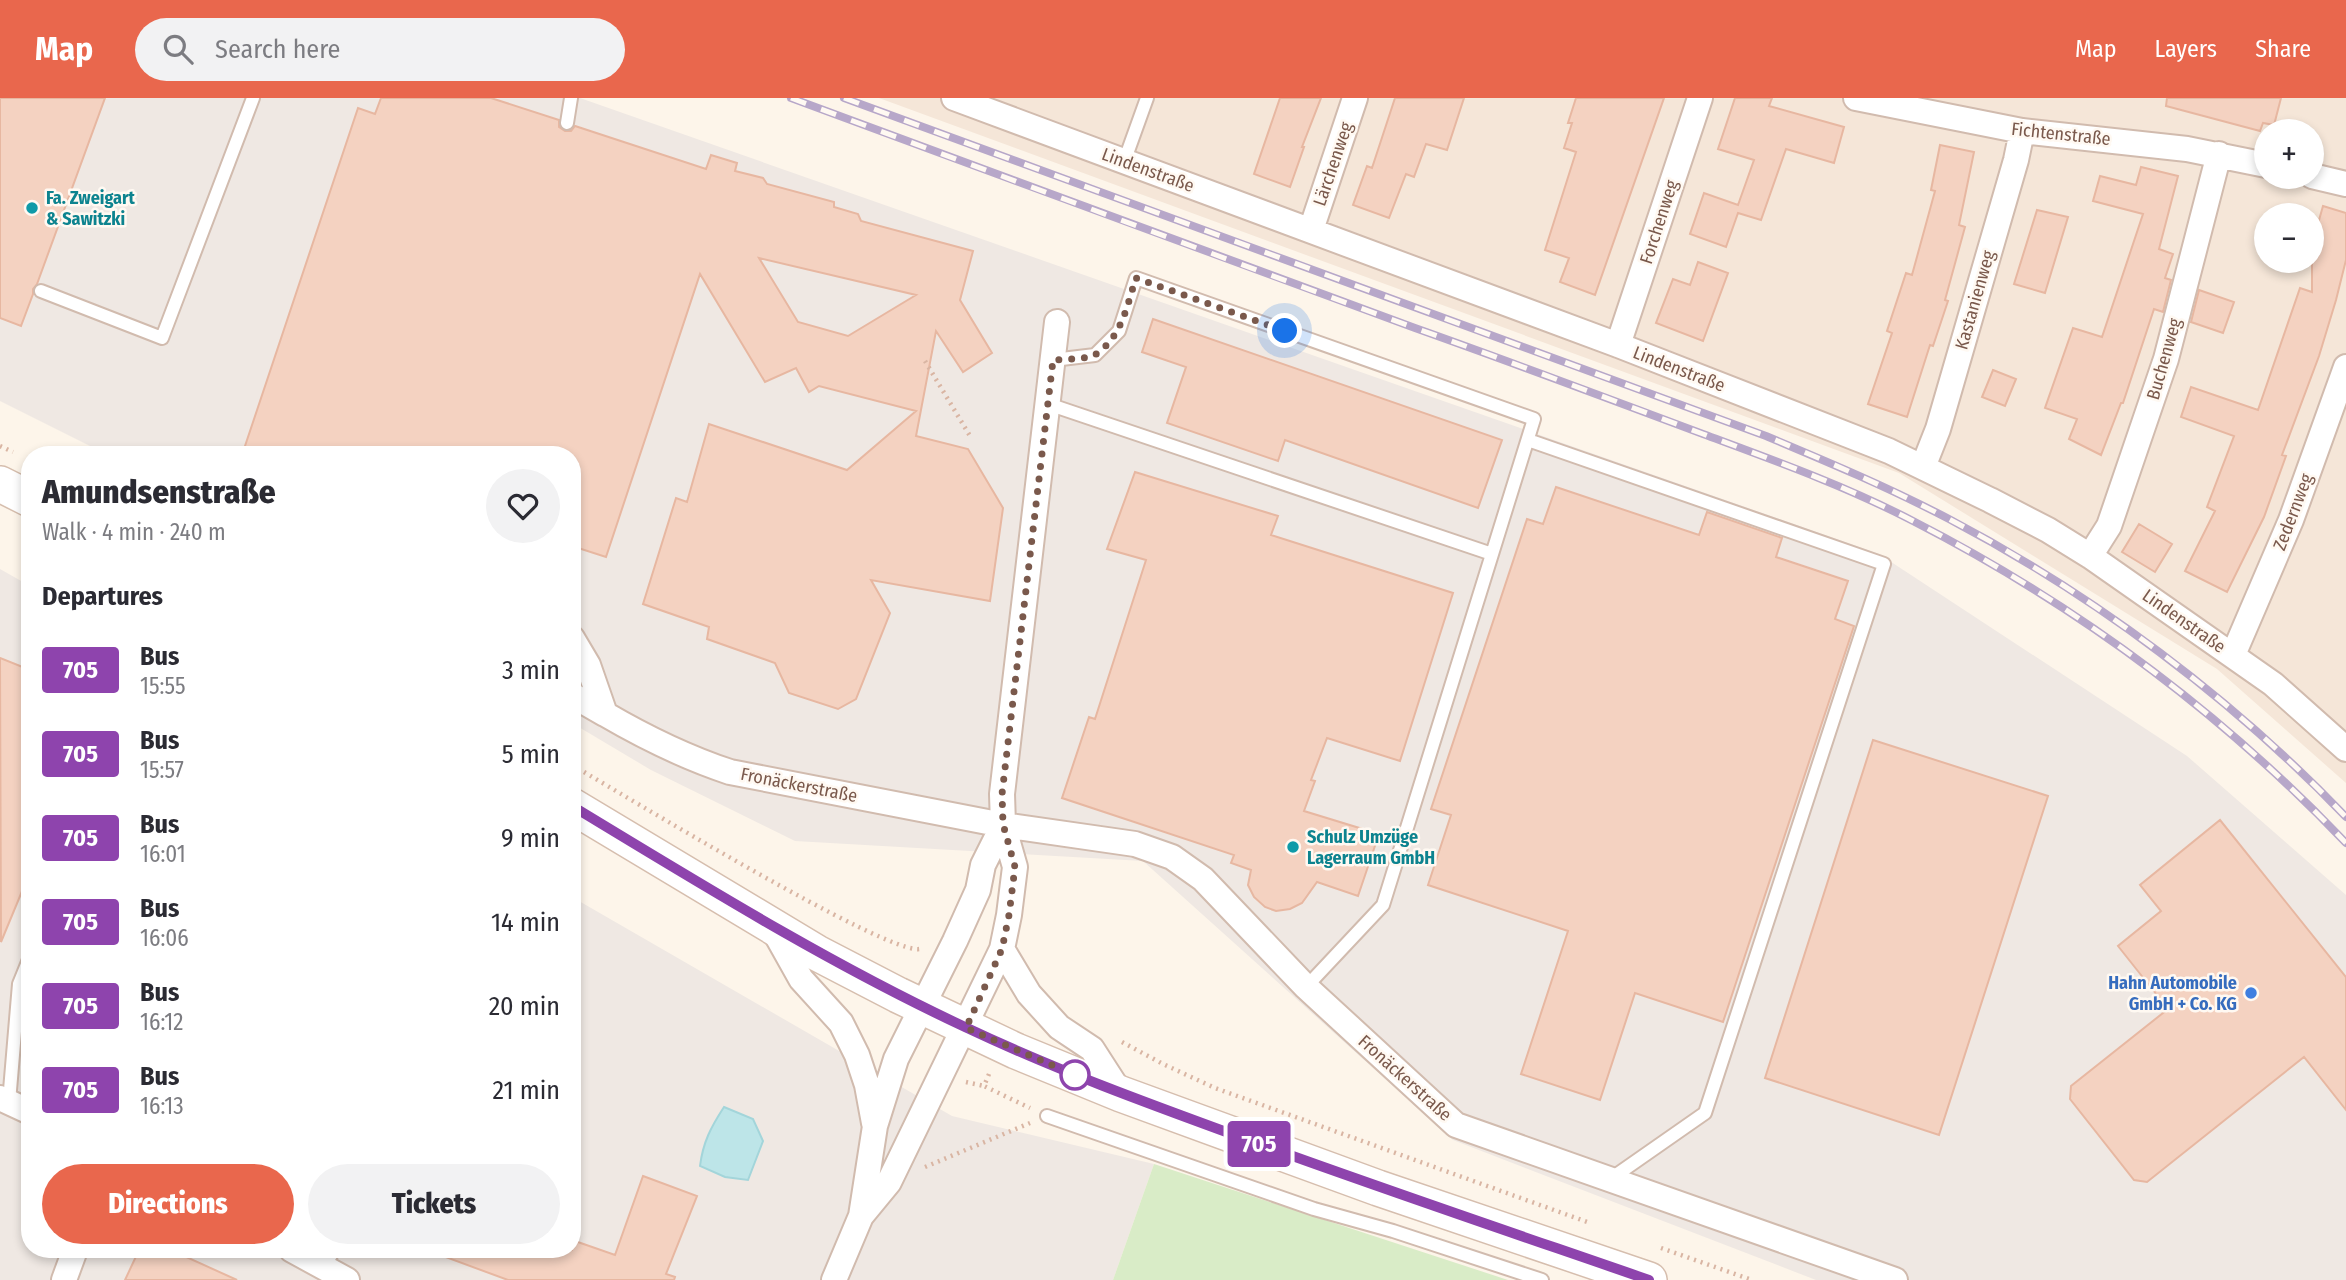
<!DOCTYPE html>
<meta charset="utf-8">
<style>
:root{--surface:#fff;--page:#f2f2f3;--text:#2b2b33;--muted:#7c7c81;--accent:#e9674d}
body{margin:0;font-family:"Fira Sans Condensed",sans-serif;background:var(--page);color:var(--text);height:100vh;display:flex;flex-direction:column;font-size:26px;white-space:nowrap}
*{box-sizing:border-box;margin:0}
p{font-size:23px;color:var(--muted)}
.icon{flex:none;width:38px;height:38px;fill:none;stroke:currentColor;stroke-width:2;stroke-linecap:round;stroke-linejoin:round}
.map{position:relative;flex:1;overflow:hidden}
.panel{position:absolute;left:21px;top:348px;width:560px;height:812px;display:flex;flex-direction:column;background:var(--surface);border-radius:28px;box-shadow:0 4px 10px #0003}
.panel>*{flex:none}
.badge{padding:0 14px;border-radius:5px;font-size:24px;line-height:46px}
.buttons{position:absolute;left:2254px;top:21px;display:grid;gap:14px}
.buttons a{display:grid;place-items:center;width:70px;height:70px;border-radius:50%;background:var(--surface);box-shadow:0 4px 10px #0003;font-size:35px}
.you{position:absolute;width:35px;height:35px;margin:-18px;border:5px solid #fff;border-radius:50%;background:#1a73e8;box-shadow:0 0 0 10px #1a73e833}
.map>.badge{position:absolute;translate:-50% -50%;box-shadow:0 0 0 4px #fff}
h2{padding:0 21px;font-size:26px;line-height:63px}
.round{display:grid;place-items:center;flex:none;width:74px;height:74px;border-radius:37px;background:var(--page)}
.summary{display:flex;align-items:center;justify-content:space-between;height:119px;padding:0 21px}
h1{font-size:33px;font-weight:800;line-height:52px}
.cta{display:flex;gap:14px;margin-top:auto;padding:14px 21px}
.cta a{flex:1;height:80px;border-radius:42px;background:var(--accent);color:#fff;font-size:28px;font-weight:800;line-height:80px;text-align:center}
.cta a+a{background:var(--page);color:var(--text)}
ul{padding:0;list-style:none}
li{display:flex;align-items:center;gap:21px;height:84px;padding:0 21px}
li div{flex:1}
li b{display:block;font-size:26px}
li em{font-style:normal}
li .badge{min-width:77px;font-weight:700;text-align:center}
header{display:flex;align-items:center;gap:42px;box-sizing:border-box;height:98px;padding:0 35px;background:var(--accent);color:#fff}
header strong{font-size:33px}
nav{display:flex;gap:38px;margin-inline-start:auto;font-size:24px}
.search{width:490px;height:63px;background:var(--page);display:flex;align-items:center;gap:18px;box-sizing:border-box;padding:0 24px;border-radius:38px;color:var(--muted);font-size:26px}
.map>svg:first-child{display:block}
.residential{fill:#f5e6d8;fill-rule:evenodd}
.industrial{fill:#efe8e3}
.green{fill:#d9ecc7}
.water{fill:#bde5e8;stroke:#a3d5da;stroke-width:2}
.building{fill:#f4d2c1;stroke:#e7b7a1;stroke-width:2;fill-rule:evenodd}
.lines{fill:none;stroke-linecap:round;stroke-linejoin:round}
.lane-casing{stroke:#d1bbae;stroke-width:16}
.street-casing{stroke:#d1bbae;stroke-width:28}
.secondary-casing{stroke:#d6beae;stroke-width:38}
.path{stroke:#d9b5a3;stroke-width:4.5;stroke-dasharray:2 5;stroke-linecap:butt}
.lane{stroke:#fff;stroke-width:12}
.street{stroke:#fff;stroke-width:24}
.secondary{stroke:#fff;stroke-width:35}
.rail-casing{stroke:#b7a7c9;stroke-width:8}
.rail{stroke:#fff9f2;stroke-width:5;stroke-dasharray:16;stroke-linecap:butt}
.line-casing{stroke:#fff;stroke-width:16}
.line{stroke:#8e44ad;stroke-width:10}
.walk{stroke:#7a594c;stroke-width:7;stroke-dasharray:0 12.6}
.culture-dot{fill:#0f9aa8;stroke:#fff9f2;stroke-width:2.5}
.shop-dot{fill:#3f7fe0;stroke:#fff9f2;stroke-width:2.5}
.stop-dot{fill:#fff;stroke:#8e44ad;stroke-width:3.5}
.labels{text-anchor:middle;stroke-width:5;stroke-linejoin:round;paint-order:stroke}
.street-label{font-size:18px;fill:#7a594c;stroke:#fff9f2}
.culture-label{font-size:18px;font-weight:bold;fill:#0d838f;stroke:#fff9f2;text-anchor:start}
.shop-label{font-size:18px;font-weight:bold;fill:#366cbe;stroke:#fff9f2;text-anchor:end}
</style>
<header>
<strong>Map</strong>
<div class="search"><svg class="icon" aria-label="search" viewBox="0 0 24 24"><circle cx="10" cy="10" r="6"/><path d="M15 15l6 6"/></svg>Search here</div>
<nav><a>Map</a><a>Layers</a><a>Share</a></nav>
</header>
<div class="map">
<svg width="2346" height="1182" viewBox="0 0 2346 1182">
<rect width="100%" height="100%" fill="#fdf5ea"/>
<path class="residential" d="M 879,0 L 2346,0 L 2346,685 L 2217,571 L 1899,375 ZM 2266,33 L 2312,33 L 2312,79 L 2266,79 ZM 2266,117 L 2312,117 L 2312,163 L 2266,163 Z"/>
<path class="industrial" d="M 0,0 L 580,0 L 1879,456 L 2187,658 L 2346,797 L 2346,1182 L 1816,1182 L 1453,1042 L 1143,763 L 795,743 L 651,672 L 572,625 L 572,357 L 108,357 L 0,303 Z
M 0,471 L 30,488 L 30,1152 L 572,1152 L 572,799 L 952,1018 L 1154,1066 L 1113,1182 L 0,1182 Z"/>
<path class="green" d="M 1154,1066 L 1508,1182 L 1113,1182 Z"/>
<path class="water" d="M 724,1009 L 753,1021 L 763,1043 L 748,1082 L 725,1079 L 700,1068 C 703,1044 711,1029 724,1009 Z"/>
<path class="building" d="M 0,0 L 105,0 L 37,186 L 33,191 L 33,196 L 21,228 L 0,220 Z
M 381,0 L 491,0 L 559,22 L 559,29 L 565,33 L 571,33 L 575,28 L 706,71 L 711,57 L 737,65 L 735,73 L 763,80 L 767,86 L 834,104 L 834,109 L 858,116 L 861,123 L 973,153 L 960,202 L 992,255 L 963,274 L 936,233 L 916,338 L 968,351 L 1003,410 L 990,503 L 871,482 L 890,515 L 856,601 L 838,611 L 789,595 L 775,565 L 707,541 L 709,529 L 643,506 L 676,400 L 687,404 L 709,326 L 847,372 L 916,313 L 819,288 L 809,294 L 796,270 L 765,284 L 700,176 L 606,459 L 572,448 L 572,357 L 242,357 L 358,10 L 375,16 ZM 759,160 L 916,197 L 848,238 L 798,224 Z
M 1280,0 L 1321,0 L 1302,49 L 1304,49 L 1290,89 L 1254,76 Z
M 1395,0 L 1464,0 L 1447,52 L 1426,46 L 1414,79 L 1406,76 L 1389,120 L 1353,107 L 1367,68 L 1372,70 Z
M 1576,0 L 1664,0 L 1595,197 L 1560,184 L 1569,160 L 1545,152 L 1576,54 L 1564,50 L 1572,25 L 1568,25 Z
M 1735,0 L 1772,0 L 1769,8 L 1844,29 L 1834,65 L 1786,51 L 1761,122 L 1738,115 L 1726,149 L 1690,136 L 1704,95 L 1738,107 L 1754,62 L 1718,51 Z
M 2167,0 L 2281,0 L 2274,27 L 2263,25 L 2260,33 L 2166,8 Z
M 1940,47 L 1974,54 L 1959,127 L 1965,129 L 1945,202 L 1948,203 L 1933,248 L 1930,247 L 1907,319 L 1868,306 L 1892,235 L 1887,233 L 1906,175 L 1912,177 L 1935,93 L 1931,92 Z
M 2141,69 L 2178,78 L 2159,151 L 2173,156 L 2165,180 L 2171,182 L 2163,214 L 2154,211 L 2123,305 L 2121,305 L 2101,357 L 2069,341 L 2077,321 L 2045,310 L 2073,230 L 2102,239 L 2143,116 L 2093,103 L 2100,78 L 2136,87 Z
M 2323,108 L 2346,115 L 2346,162 L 2336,202 L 2319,258 L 2282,357 L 2286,358 L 2264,419 L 2227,494 L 2185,473 L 2215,413 L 2207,409 L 2234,338 L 2181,319 L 2191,289 L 2258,312 L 2300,190 L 2312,194 L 2312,147 Z
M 2037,112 L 2068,119 L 2045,195 L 2014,186 Z
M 1698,164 L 1728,175 L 1703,243 L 1656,225 L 1673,181 L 1690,187 Z
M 2199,192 L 2234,204 L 2223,235 L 2191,224 Z
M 1153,221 L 1502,342 L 1478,410 L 1285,342 L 1278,363 L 1167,325 L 1186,269 L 1142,254 Z
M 1993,272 L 2016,281 L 2005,308 L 1982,299 Z
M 1135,374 L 1278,418 L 1271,437 L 1453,495 L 1400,663 L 1327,640 L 1311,682 L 1315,683 L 1304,713 L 1379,736 L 1358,798 L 1317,784 L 1302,805 L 1290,811 L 1276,813 L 1265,809 L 1254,799 L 1248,787 L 1251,772 L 1231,765 L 1234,757 L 1062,700 L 1089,619 L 1095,621 L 1146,462 L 1107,451 Z
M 1556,389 L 1699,437 L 1707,414 L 1782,440 L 1776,459 L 1848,483 L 1835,521 L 1854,528 L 1723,924 L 1635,895 L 1600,1002 L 1521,976 L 1568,833 L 1428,787 L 1451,717 L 1431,711 L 1527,421 L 1543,426 Z
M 2139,426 L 2172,446 L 2155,474 L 2122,454 Z
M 0,560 L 30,572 L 30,774 L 1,844 Z
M 1873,642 L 2048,698 L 1939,1037 L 1765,980 Z
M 2220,722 L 2346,879 L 2346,1012 L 2304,959 L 2147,1084 L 2134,1082 L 2070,1001 L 2071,988 L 2168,911 L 2118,848 L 2161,813 L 2140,787 Z
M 643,1078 L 697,1098 L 666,1176 L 675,1179 L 674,1182 L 508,1182 L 432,1154 L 433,1152 L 572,1152 L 572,1142 L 615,1157 Z
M 139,1152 L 171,1152 L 237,1182 L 125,1182 Z"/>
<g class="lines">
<defs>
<path id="lane" d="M 567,25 L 571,0
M 1124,64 L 1147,0
M 41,193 L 162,240 L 253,0
M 1053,262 L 1095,257 L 1119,233 L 1136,180 L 1534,321 L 1383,807 L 1306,889
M 1048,306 L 1492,456
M 1528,342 L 1884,466 L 1705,1015 L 1609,1082
M 9,1004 L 19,886 L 30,859
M 1047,1018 L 1314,1111 L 1393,1133 L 1542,1182
M 324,1169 L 334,1152"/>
<path id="street" d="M 954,0 L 1618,247 L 1889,353 L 1990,402 L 2048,432 L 2090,458 L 2273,586 L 2346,651
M 1856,0 L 2022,33 L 2187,51 L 2266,67
M 2312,78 L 2346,86
M 1311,132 L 1355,0
M 1618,247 L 1700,0
M 1923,369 L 1938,331 L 2016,62 L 2022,33
M 2090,458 L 2109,428 L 2166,261 L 2219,56
M 572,540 L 588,567 L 605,616 C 646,640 685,659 730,674 L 1003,727 L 1135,746 L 1172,759 L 1203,781 L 1306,889 L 1456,1027 L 1895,1182
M 2233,557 L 2291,422 L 2346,269
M 572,597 L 605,616
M 773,831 L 801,881 L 841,925 L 857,957 L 867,987 L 874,1025
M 1002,851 L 1029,896 L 1059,929 L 1092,951 L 1121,996
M 0,1000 L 30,1014
M 861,1118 L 889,1084 L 1002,851 L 1009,817 L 1015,769 L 1003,727 L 1002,696 L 1057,224
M 292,1152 L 347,1182
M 64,1182 L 75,1152
M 834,1182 L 861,1118 L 875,1028 L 896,961 L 955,843 L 978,792 L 983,767 L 1003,727"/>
<path id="secondary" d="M 0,386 L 30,401
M 572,708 L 817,855 L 898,897 L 1016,953 L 1121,996 L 1378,1090 L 1649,1182"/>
</defs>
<use href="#lane" class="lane-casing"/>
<use href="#street" class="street-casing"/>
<use href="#secondary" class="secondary-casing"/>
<path class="path" d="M 925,263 L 970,338
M 0,348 L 13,354
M 572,667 C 619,694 886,857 920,851
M 1122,944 L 1163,966 L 1215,990 L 1590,1125
M 989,976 L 984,988 L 1030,1010
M 966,984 L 984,988
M 925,1069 L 1030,1025
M 1661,1150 L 1752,1182"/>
<use href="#lane" class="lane"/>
<use href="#street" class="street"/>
<use href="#secondary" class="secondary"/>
<defs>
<path id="rail" d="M 791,0 C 999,77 1207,154 1415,230 C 1511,264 1607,300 1703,336 C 1773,362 1846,388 1913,423 C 2075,506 2220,613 2346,745
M 844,0 L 1766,338 C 1828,364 1890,390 1949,421 C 2094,497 2233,601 2346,719"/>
</defs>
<use href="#rail" class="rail-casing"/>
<use href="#rail" class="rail"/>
</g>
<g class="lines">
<defs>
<path id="line" d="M 572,708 C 701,786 828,865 965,929 C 1058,973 1155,1008 1251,1043 C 1383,1091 1516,1136 1649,1182"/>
</defs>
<use href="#line" class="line-casing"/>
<use href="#line" class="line"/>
<path class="walk" d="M 1075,977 L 966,930 L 1002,851 L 1009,817 L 1015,769 L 1003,726 L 1002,696 L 1053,262 C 1065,261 1086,262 1096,256 C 1122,239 1127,207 1136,180 L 1285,233"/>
</g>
<g class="culture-dot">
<circle cx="32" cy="110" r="7"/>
<circle cx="1293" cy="749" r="7"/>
</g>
<circle class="shop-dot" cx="2251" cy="895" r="7"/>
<circle class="stop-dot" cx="1075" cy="977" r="14"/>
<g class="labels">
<g class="street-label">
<text transform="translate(2061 36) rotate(6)" y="6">Fichtenstraße</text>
<text transform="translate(1333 66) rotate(-71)" y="6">Lärchenweg</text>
<text transform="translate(1148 72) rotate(20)" y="6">Lindenstraße</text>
<text transform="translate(1659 124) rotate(-72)" y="6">Forchenweg</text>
<text transform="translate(1975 202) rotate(-74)" y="6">Kastanienweg</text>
<text transform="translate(2164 261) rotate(-74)" y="6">Buchenweg</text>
<text transform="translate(1679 271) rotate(21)" y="6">Lindenstraße</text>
<text transform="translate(2293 414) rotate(-69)" y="6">Zedernweg</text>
<text transform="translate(2184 523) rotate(35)" y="6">Lindenstraße</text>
<text transform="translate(799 687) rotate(11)" y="6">Fronäckerstraße</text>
<text transform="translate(1405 980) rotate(42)" y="6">Fronäckerstraße</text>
</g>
<g class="culture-label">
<text x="46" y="106">Fa. Zweigart<tspan x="46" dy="21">&amp; Sawitzki</tspan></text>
<text x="1307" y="745">Schulz Umzüge<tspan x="1307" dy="21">Lagerraum GmbH</tspan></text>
</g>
<g class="shop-label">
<text x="2237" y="891">Hahn Automobile<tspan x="2237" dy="21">GmbH + Co. KG</tspan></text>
</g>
</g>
</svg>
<div class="buttons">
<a>+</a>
<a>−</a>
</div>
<div class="you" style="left:1285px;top:233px"></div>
<b class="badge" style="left:1259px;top:1046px;background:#8e44ad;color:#fff">705</b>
<section class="panel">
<div class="summary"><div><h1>Amundsenstraße</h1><p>Walk · 4 min · 240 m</p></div><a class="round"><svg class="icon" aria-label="heart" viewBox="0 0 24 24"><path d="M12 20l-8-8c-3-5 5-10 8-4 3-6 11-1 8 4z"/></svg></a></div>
<h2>Departures</h2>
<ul>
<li><span class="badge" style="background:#8e44ad;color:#fff">705</span><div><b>Bus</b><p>15:55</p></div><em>3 min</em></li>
<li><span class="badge" style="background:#8e44ad;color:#fff">705</span><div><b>Bus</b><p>15:57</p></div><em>5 min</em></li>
<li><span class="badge" style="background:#8e44ad;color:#fff">705</span><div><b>Bus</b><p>16:01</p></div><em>9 min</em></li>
<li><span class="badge" style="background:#8e44ad;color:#fff">705</span><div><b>Bus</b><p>16:06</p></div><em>14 min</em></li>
<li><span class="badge" style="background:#8e44ad;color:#fff">705</span><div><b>Bus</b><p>16:12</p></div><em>20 min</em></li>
<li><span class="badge" style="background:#8e44ad;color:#fff">705</span><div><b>Bus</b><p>16:13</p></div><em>21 min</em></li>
</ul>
<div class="cta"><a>Directions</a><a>Tickets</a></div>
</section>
</div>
